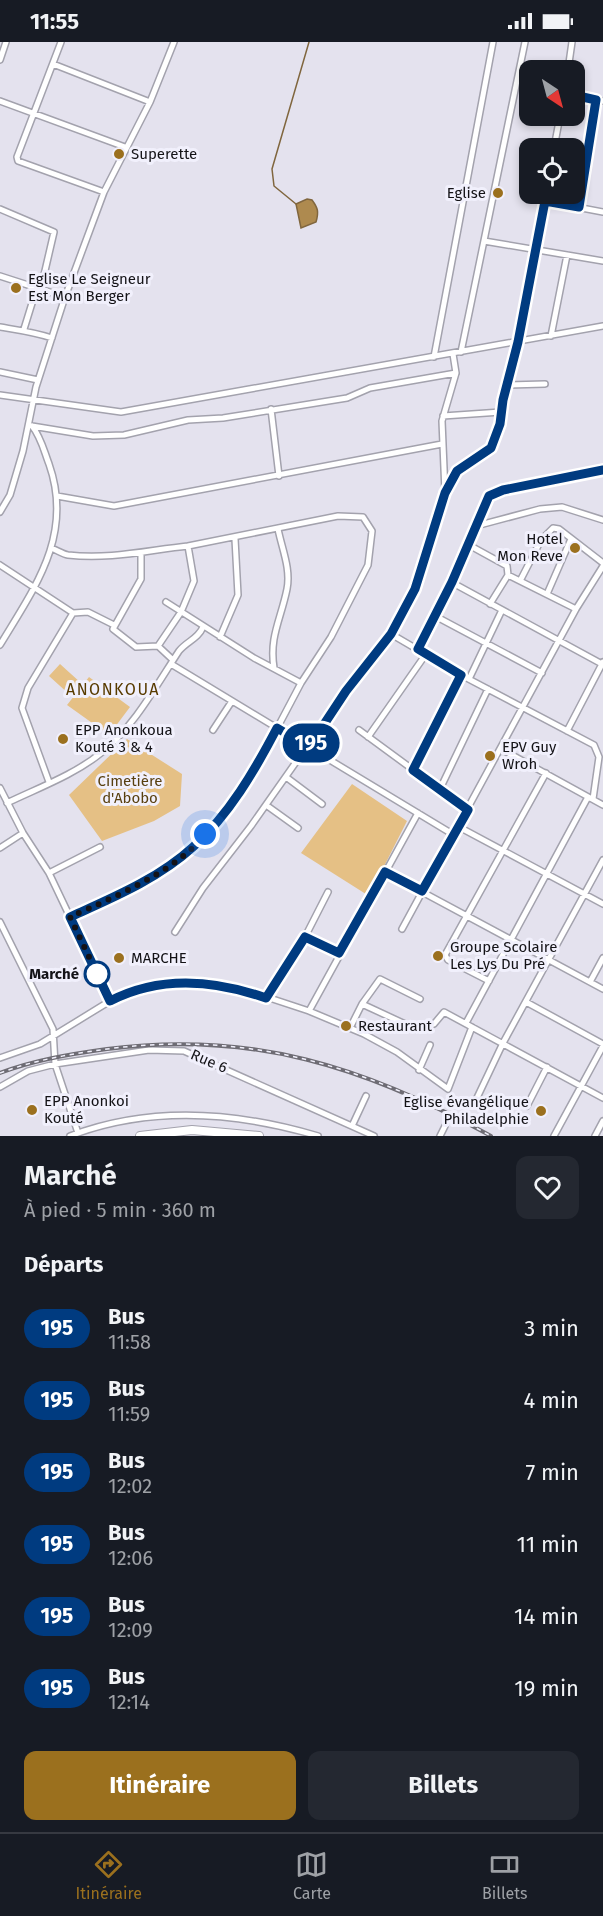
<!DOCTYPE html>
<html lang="fr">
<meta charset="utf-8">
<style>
:root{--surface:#171b24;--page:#242831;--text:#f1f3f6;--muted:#9ea1a6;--line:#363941;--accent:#9b701e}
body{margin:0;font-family:"Fira Sans",sans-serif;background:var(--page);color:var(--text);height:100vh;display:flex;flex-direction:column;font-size:22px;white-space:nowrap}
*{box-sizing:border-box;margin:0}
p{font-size:20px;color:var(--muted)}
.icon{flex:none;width:33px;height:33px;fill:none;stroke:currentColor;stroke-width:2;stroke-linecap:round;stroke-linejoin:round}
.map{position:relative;height:1094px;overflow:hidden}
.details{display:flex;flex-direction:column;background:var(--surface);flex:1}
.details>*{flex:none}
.badge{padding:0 12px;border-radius:20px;font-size:21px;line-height:39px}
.needle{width:39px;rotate:144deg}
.controls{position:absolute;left:519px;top:18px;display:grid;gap:12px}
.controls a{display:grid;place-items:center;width:66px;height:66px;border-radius:12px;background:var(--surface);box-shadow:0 3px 9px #0003;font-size:30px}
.you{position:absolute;width:30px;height:30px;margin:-15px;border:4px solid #fff;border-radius:50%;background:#1a73e8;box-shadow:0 0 0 9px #1a73e833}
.map>.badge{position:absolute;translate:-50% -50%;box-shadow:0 0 0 3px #fff}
h2{padding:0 24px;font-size:22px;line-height:54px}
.round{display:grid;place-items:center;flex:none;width:63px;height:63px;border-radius:12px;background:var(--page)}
.overview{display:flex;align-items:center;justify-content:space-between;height:102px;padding:0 24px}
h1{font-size:28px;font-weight:700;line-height:45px}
.button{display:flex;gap:12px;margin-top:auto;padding:12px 24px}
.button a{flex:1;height:69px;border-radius:12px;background:var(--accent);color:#fff;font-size:24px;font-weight:700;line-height:69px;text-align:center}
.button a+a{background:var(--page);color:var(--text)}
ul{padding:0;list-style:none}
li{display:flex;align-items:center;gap:18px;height:72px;padding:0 24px}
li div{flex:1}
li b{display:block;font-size:22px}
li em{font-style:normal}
li .badge{min-width:66px;font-weight:700;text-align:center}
.status{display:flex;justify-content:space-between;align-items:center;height:42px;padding:0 30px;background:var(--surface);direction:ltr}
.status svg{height:16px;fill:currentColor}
.dock{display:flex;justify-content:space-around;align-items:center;height:84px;border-top:2px solid var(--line);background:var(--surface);font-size:16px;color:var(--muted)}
.dock a{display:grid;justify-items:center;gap:3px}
.dock .current{color:var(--accent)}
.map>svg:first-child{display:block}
.green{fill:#e5c085}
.water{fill:#ae8a4f;stroke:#80663e;stroke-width:1.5}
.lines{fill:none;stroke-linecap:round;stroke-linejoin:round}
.stream{stroke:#80663e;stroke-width:1.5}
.minor-casing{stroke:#a3a2ad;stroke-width:8}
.primary-casing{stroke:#a3a2ad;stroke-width:10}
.minor{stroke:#fff;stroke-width:5}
.primary{stroke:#fff;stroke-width:8}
.rail-casing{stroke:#6e6c74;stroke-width:4}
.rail{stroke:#f1f0fc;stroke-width:1.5;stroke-dasharray:4.5;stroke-linecap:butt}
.line-casing{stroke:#fff;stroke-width:14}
.line{stroke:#003b80;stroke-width:9}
.walk{stroke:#141317;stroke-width:6;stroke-dasharray:0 10.8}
.poi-dot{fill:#9b701e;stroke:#f1f0fc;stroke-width:2}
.stop-dot{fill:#fff;stroke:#003b80;stroke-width:3}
.labels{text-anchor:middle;stroke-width:6;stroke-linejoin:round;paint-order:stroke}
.poi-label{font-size:15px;fill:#141317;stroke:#f1f0fc;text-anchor:start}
.park-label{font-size:15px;fill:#583f0f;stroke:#f1f0fc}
.stop-label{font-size:15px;font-weight:bold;fill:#141317;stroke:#f1f0fc;text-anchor:end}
.street-label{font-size:15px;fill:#141317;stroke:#f1f0fc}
.neighbourhood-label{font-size:16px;letter-spacing:1.5px;fill:#583b00;stroke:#f1f0fc}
</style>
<div class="status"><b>11:55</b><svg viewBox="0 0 49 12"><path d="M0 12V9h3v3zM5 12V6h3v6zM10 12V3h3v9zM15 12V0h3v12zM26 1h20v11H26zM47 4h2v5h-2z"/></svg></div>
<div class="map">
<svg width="603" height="1094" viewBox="0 0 603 1094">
<rect width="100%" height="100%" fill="#e4e2ee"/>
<path class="green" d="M 60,622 L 81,641 L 70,653 L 49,634 Z
M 89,635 L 130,665 L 109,693 L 67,663 Z
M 127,697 L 182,732 L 180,764 L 154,779 L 102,799 L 69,753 Z
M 352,742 L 407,779 L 369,854 L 301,811 Z"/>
<path class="water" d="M 307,157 L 312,158 C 318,166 319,170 316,180 L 301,186 L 296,162 Z"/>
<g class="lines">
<path class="stream" d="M 296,162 L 274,144 L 272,127 L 309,0"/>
<defs>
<path id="minor" d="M 61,0 L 17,115 L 18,119 L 104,150
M 0,18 L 6,0
M 53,22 L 150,60
M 568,28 L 572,0
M 574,53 L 603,59
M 0,59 L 125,105
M 554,106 L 560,74
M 545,159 L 603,170
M 579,165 L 596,58
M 0,167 L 54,190 L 41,246
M 484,199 L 603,219
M 0,234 L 65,255
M 0,285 C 18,288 34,290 52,296
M 24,287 L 37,245
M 551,294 L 567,213
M 461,310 L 525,0
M 434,315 L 493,0
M 0,330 L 38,338
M 507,343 L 545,342
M 0,353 L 121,370 L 603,284
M 271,367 L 279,434
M 443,374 L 501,370
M 32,384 L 93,394 L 124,393 L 188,378 L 223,376 L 347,356 L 370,346 L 456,331
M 445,450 L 442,379 L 456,331 L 453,312
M 57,454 L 114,464 L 442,402
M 0,470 L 10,453 L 23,409 L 36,345 L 65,255 L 104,150 L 150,60 L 174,0
M 476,484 L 486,457 L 493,451 L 603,428
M 467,502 L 507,524 L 508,533 L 576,567
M 51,506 C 57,508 62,512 68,513 C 109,518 149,508 188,504
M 141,512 L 141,537 L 113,587 L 136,605 L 158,604
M 0,523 L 73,571 L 88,570 L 114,583
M 520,539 L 541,498 L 553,486 L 559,487 L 603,521
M 451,540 L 602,622
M 547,552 L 571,497
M 166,560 L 254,616 L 301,641
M 490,562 L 508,533
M 435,574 L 542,631
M 391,592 L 461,633 L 594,703 L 599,715 L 593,757
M 220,595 L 238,553 L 235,497
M 0,603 C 35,545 74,493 49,422 C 44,409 41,395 32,384
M 158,604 L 173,618
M 418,607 L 476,484 L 540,467 L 562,465 L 603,478
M 171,622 L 454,793
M 274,626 C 269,595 281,577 287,547 C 291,527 282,507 278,487
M 469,637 L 502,568
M 213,688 L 232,659
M 359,688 L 468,768
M 567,689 L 603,620
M 368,695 L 426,612
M 501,707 L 603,763
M 413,728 L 461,633
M 286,735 L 322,762
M 49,740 L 22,666 L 28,646 L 73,571
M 0,746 L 23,791 L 49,831 L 110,959
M 440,747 L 488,647
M 7,761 C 38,746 74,733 101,711 C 134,685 156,644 179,609 C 187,599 198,597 203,585
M 266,763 L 298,786
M 459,785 L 603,862
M 0,806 L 23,791
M 385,830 L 603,947
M 49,831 L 100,805
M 71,875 L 142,840 L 191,807 L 238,752 L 263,713 L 301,641 L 331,595 L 368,523 L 372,489 L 363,475 L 338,474 L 188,504 L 194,539 L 181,570 L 158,604
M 0,880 L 53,987 L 55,1022 L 78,1091
M 402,887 L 576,567 L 603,524
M 175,890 L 203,846 L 251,784 L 346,649 L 391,592 L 415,547 L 445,451 L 457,429 L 491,406 L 500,382 L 503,358 L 518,300 L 546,152
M 305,895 L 339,911
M 489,939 L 448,918 L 445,913 L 546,731
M 590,940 L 603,916
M 266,956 L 305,895 L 328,850
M 526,960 L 603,1002
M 362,962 L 418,988 L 434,982 L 444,970 L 603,1056
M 309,969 L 418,771
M 466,981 L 588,755
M 350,986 L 362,962 L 380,937 L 420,957
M 0,1016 L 40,1002 L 110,959 L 138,947 L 159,942 L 211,941 L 233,944 L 309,969 L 364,992 L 397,1010 L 448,1047 L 472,985
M 419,1028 L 430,1003
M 0,1045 L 28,1029 L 55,1022 L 149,1008 L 184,1009 L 374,1094
M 475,1060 L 503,1001 L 603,818
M 527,1064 L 547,1025
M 352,1084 L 366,1054
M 70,1094 C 151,1063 237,1070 318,1094
M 440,1094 L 445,1084
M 554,1094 L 603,1004
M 595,1094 L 603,1079"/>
<path id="primary" d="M 140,1094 L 192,1088 L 259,1094"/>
</defs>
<use href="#minor" class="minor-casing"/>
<use href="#primary" class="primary-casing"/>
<use href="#minor" class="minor"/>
<use href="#primary" class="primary"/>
<defs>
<path id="rail" d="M 0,1031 C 34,1018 71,1012 107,1007 C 251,988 366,1025 491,1094"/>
</defs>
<use href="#rail" class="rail-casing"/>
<use href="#rail" class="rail"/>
</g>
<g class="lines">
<defs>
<path id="line" d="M 574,53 L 596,58 L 579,165 L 545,159 L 518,300 L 503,358 L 500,382 L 491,406 L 457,429 L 445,451 L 415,547 L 391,592 L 346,649 L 309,705 L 277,686 C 255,728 229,773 193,805 C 158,837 112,856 70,875 L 110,959 C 160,933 215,938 266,956 L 305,895 L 339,911 L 385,830 L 422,849 L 468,768 L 413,728 L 461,633 L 418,607 L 452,540 L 489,454 L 503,448 L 603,428"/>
</defs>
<use href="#line" class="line-casing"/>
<use href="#line" class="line"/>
<path class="walk" d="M 97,932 L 100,938 L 70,875 C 110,857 179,828 205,792"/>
</g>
<g class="poi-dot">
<circle cx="119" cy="112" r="6"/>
<circle cx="498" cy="151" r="6"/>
<circle cx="16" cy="246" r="6"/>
<circle cx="575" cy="506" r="6"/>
<circle cx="63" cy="697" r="6"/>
<circle cx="490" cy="714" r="6"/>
<circle cx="438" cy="914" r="6"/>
<circle cx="119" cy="916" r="6"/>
<circle cx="346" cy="984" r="6"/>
<circle cx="32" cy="1068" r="6"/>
<circle cx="541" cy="1069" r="6"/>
</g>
<circle class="stop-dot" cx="97" cy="932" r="12"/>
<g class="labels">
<g class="poi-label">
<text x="131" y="117">Superette</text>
<text x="486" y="156" text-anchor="end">Eglise</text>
<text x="28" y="242">Eglise Le Seigneur<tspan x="28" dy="17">Est Mon Berger</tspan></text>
<text x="563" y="502" text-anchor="end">Hotel<tspan x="563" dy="17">Mon Reve</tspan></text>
<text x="75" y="693">EPP Anonkoua<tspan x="75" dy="17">Kouté 3 &amp; 4</tspan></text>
<text x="502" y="710">EPV Guy<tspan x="502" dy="17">Wroh</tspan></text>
<text x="450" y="910">Groupe Scolaire<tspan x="450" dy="17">Les Lys Du Pré</tspan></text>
<text x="131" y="921">MARCHE</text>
<text x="358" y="989">Restaurant</text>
<text x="44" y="1064">EPP Anonkoi<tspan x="44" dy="17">Kouté</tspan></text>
<text x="529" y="1065" text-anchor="end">Eglise évangélique<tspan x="529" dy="17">Philadelphie</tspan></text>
</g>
<g class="park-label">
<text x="130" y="744">Cimetière<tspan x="130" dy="17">d'Abobo</tspan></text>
</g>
<g class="stop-label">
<text x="79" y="937">Marché</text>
</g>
<g class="street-label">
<text transform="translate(209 1019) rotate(23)" y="5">Rue 6</text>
</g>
<g class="neighbourhood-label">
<text x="113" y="653">ANONKOUA</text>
</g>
</g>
</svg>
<div class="controls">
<a><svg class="needle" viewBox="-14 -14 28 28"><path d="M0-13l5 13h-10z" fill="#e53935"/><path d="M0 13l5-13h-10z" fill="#9ea1a6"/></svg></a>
<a><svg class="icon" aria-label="locate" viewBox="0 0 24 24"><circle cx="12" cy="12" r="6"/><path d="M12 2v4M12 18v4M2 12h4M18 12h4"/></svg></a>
</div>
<div class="you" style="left:205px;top:792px"></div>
<b class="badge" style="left:311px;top:701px;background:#003b80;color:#fff">195</b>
</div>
<section class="details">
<div class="overview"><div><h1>Marché</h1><p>À pied · 5 min · 360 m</p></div><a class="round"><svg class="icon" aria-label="heart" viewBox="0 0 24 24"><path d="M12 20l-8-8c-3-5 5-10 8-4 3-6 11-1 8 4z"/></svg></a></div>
<h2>Départs</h2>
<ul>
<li><span class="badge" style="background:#003b80;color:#fff">195</span><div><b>Bus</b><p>11:58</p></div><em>3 min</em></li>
<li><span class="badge" style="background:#003b80;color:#fff">195</span><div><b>Bus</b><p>11:59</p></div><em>4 min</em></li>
<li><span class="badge" style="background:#003b80;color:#fff">195</span><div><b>Bus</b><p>12:02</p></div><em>7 min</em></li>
<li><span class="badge" style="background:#003b80;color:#fff">195</span><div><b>Bus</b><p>12:06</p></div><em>11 min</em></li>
<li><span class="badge" style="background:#003b80;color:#fff">195</span><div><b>Bus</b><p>12:09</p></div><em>14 min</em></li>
<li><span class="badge" style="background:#003b80;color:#fff">195</span><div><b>Bus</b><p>12:14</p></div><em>19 min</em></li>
</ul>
<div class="button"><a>Itinéraire</a><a>Billets</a></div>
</section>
<nav class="dock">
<a class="current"><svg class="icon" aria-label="directions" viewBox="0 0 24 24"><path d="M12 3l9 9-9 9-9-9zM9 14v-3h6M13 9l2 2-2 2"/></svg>Itinéraire</a>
<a><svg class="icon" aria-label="map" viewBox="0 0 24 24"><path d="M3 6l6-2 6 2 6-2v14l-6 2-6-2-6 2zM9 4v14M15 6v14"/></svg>Carte</a>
<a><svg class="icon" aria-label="tickets" viewBox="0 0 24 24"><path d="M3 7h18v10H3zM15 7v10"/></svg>Billets</a>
</nav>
